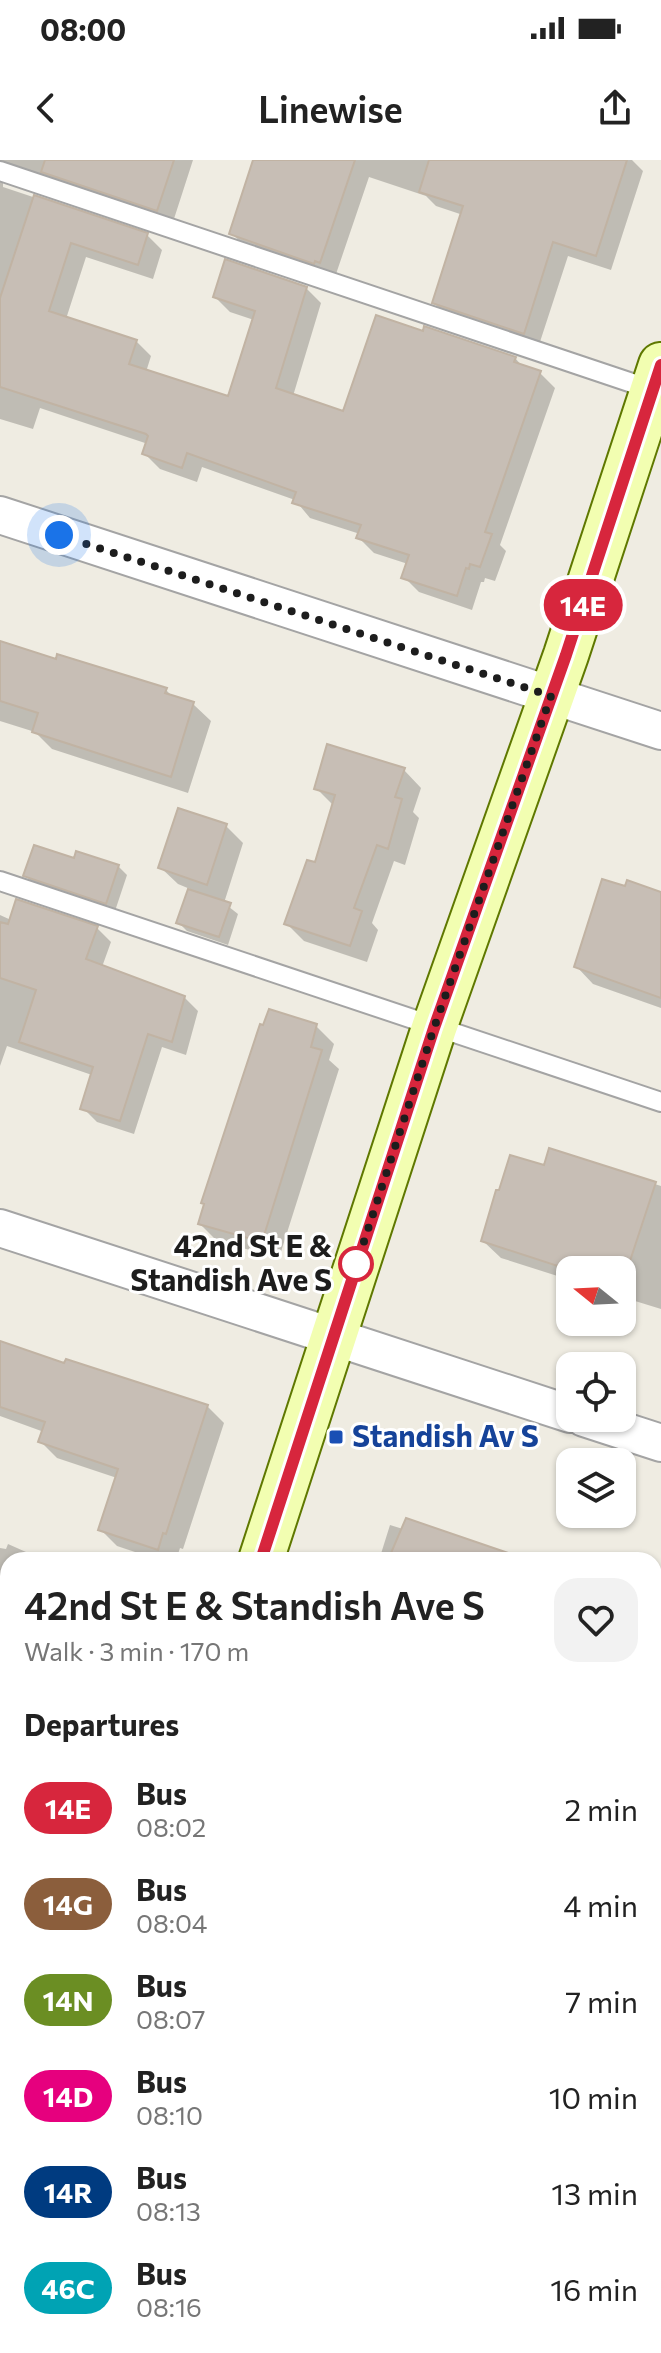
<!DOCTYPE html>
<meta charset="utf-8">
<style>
:root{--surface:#fff;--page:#f2f2f2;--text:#222;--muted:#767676}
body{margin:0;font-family:Commissioner,sans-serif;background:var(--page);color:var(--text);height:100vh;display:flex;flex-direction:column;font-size:30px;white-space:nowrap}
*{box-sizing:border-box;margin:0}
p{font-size:26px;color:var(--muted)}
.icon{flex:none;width:44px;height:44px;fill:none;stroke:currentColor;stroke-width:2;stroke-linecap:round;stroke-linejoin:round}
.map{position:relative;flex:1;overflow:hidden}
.sheet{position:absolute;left:0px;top:1392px;width:662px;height:802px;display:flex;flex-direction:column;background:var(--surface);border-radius:24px 24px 0 0;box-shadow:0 2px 6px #0004}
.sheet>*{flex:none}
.badge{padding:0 16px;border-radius:26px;font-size:28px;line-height:52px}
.needle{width:52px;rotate:288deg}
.buttons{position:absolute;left:556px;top:1096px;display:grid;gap:16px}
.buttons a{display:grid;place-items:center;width:80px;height:80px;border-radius:16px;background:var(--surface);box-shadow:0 2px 6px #0004;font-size:40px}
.you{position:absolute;width:40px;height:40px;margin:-20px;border:6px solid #fff;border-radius:50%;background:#1a73e8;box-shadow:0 0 0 12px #1a73e833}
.map>.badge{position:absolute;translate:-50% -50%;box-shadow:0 0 0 4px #fff}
h2{padding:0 24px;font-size:30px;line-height:72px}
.round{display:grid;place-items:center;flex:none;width:84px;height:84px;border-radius:24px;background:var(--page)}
.headline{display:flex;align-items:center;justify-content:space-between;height:136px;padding:0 24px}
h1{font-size:38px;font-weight:600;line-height:60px}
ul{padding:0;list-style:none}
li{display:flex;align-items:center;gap:24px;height:96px;padding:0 24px}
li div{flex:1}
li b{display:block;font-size:30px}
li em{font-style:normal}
li .badge{min-width:88px;font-weight:700;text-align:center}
.status{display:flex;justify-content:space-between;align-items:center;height:56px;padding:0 40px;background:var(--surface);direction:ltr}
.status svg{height:22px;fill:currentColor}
header{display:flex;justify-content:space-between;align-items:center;height:104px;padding:0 24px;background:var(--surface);font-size:36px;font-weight:600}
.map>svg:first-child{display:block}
.shadow{fill:#0003}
.building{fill:#c7beb5;stroke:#c1b3a3;stroke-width:2}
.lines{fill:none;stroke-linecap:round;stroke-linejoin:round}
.lane-casing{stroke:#a4a4a4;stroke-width:22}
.street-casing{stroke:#a4a4a4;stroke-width:40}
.secondary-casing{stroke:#5f7800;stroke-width:48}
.lane{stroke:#fff;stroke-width:18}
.street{stroke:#fff;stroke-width:36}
.secondary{stroke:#f2feb1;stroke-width:44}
.line-casing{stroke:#fff;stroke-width:18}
.line{stroke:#d7263d;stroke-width:12}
.walk{stroke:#1d1d1d;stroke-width:8;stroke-dasharray:0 14.4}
.stop-dot{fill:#fff;stroke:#d7263d;stroke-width:4}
.transit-dot{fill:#1a4fb4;stroke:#fff;stroke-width:3}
.labels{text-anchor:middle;stroke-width:6;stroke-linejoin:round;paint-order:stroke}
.stop-label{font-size:30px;font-weight:bold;fill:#1d1d1d;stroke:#fff;text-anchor:end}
.transit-label{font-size:30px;font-weight:bold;fill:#164399;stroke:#fff;text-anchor:start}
</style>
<div class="status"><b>08:00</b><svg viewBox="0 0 49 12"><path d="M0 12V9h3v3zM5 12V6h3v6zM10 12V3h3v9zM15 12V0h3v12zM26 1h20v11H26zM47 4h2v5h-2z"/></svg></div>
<header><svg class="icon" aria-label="back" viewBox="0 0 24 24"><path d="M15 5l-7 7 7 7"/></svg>Linewise<svg class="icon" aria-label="share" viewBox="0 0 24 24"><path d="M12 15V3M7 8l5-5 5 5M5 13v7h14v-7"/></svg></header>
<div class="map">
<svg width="661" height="2193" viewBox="0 0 661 2193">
<rect width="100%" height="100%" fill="#efece2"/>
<path class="shadow" d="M 0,0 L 193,0 L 172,65 L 12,14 L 3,22 L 3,27 L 147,75 L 162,90 L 153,119 L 86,97 L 66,159 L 136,181 L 151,196 L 146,212 L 229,239 L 254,160 L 230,152 L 215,137 L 306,128 L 321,143 L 293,236 L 344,254 L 515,198 L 524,208 L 540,213 L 555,228 L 500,385 L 506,391 L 495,421 L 485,418 L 484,422 L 481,422 L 472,450 L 419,432 L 404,417 L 408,404 L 374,393 L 359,378 L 360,374 L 310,358 L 295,340 L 202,307 L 197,322 L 160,309 L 145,294 L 148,284 L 40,248 L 33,269 L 0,259 Z
M 255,0 L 632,0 L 643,11 L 611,110 L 568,96 L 538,188 L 449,158 L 434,143 L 463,55 L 436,46 L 426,36 L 369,17 L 335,117 L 247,88 L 231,73 Z
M 0,483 L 57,502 L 166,530 L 173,537 L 193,544 L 211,561 L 188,633 L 52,589 L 35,572 L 0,561 Z
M 404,610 L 421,628 L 413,652 L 419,658 L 405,705 L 394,701 L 372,763 L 378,770 L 367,802 L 304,781 L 286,763 L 316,705 L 334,646 L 316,628 Z
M 226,666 L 243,683 L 224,743 L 238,754 L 228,785 L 187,771 L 178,762 L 190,729 L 178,724 L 160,707 Z
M 75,700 L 118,706 L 127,715 L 115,751 L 35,725 L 26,716 Z
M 661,736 L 661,848 L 593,824 L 576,806 Z
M 0,755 L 11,760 L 97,768 L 111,782 L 102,807 L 184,837 L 198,851 L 186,895 L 162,887 L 134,974 L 97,962 L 83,948 L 92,915 L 7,886 L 0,906 Z
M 316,866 L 334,884 L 329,900 L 339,909 L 279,1098 L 217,1081 L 200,1064 Z
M 551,991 L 661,1026 L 661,1149 L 622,1137 L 622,1110 L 570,1110 L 570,1120 L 501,1098 L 483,1081 L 545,1008 Z
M 0,1183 L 66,1206 L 207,1246 L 224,1263 L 183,1389 L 180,1388 L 176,1400 L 159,1400 L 117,1386 L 101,1370 L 117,1318 L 57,1298 L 40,1281 L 44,1272 L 0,1256 Z
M 407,1360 L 529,1400 L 379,1400 L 390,1365 L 403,1369 Z
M 8,1384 L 44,1400 L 8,1400 L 8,1424 L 0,1429 L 0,1388 L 6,1389 Z
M 0,1441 L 8,1443 L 8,1532 L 0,1529 Z
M 654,1445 L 661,1447 L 661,1559 L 654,1557 Z
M 0,1615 L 8,1618 L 8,1686 L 0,1683 Z
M 654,1715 L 661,1718 L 661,1853 L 654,1849 Z
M 654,2129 L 661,2132 L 661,2193 L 636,2193 L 613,2186 L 654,2186 Z
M 241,2186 L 355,2186 L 352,2193 L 239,2193 Z
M 543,2186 L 567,2186 L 564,2193 Z
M 103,2187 L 121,2193 L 101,2193 Z"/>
<path class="building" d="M 45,0 L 174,0 L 157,51 L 41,12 Z
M 253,0 L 355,0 L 320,103 L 315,101 L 314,104 L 229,74 Z
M 429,0 L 627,0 L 596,96 L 553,82 L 524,174 L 432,143 L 463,46 L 419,32 Z
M 34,35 L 148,73 L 138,105 L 71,83 L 49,151 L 137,180 L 129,204 L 228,236 L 255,151 L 213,137 L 225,99 L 307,127 L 276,228 L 343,251 L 376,155 L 423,171 L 424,166 L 516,197 L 514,202 L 541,211 L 485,372 L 492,374 L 480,407 L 470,404 L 469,409 L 466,408 L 457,436 L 401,418 L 409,395 L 356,378 L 361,365 L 292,343 L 296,332 L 187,293 L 182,308 L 142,294 L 148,276 L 146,274 L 0,227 L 0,138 Z
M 0,481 L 56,499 L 57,494 L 167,528 L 165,533 L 194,542 L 171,617 L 32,572 L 38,553 L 0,541 Z
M 327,584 L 405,608 L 395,637 L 402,639 L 388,689 L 377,685 L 354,748 L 362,751 L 350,786 L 284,764 L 307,700 L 315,702 L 335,635 L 314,629 Z
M 178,648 L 227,664 L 207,725 L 158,708 Z
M 34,685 L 74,698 L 76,691 L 119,705 L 106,744 L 23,716 Z
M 602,719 L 625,726 L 627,720 L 661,732 L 661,838 L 574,807 Z
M 188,729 L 231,743 L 219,777 L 176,763 Z
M 16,739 L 98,766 L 86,799 L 185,836 L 172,882 L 148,874 L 120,961 L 80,949 L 93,907 L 19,882 L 36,830 L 0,818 L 0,762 L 8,764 Z
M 269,849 L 317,864 L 311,887 L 322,890 L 262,1082 L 198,1064 L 204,1044 L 201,1043 L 260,864 L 263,865 Z
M 549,988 L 656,1022 L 627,1110 L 570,1110 L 481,1081 L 496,1030 L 499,1030 L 510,995 L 544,1005 Z
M 0,1181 L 64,1203 L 66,1199 L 208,1245 L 166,1374 L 163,1373 L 158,1390 L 98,1370 L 118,1309 L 38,1282 L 45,1262 L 0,1247 Z
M 406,1358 L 511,1394 L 510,1400 L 388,1400 Z"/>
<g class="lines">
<defs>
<path id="lane" d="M 0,11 L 653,230
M 0,721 L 661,942
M 0,1427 L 8,1430
M 654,1639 L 661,1642
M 170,2186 L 192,2193"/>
<path id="street" d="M 0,355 L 661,571
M 0,1068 L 570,1254
M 584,1258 L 661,1283
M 0,1783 L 8,1785
M 654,1993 L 661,1995"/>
<path id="secondary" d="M 261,1400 L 434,868 L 566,495 L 661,205
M 2,2193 L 8,2179"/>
</defs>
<use href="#lane" class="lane-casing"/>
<use href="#street" class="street-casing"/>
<use href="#secondary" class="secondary-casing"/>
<use href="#lane" class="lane"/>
<use href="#street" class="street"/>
<use href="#secondary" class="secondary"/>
</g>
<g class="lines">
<defs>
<path id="line" d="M 261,1400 L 434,868 L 566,495 L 661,205"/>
</defs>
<use href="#line" class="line-casing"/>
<use href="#line" class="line"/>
<path class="walk" d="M 59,375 L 551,536 L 434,868 L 355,1109 L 356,1104"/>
</g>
<circle class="stop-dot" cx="356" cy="1104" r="16"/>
<rect class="transit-dot" x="328" y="1269" width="16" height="16" rx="4"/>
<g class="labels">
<g class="stop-label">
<text x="332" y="1097">42nd St E &amp;<tspan x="332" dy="34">Standish Ave S</tspan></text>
</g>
<g class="transit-label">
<text x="352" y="1287">Standish Av S</text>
</g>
</g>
</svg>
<div class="buttons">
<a><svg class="needle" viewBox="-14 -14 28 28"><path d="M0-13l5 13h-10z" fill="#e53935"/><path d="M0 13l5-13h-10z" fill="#767676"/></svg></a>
<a><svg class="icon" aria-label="locate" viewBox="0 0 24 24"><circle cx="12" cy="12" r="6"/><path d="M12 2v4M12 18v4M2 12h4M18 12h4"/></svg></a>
<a><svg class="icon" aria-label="layers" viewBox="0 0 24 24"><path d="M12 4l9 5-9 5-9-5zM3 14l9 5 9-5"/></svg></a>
</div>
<div class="you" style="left:59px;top:375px"></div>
<b class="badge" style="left:583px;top:445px;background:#d7263d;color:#fff">14E</b>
<section class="sheet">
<div class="headline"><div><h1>42nd St E &amp; Standish Ave S</h1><p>Walk · 3 min · 170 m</p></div><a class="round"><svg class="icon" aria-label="heart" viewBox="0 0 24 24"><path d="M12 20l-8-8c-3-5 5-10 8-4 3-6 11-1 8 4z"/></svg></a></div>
<h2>Departures</h2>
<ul>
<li><span class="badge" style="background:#d7263d;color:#fff">14E</span><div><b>Bus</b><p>08:02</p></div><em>2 min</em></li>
<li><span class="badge" style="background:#8b5e3c;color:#fff">14G</span><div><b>Bus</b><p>08:04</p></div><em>4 min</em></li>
<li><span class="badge" style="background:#6b8e23;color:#fff">14N</span><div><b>Bus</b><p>08:07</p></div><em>7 min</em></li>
<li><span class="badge" style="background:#e6007e;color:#fff">14D</span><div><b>Bus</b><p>08:10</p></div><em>10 min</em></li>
<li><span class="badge" style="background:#003b80;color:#fff">14R</span><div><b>Bus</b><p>08:13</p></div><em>13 min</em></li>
<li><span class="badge" style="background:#00a3b4;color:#fff">46C</span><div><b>Bus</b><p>08:16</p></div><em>16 min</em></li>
</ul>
</section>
</div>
